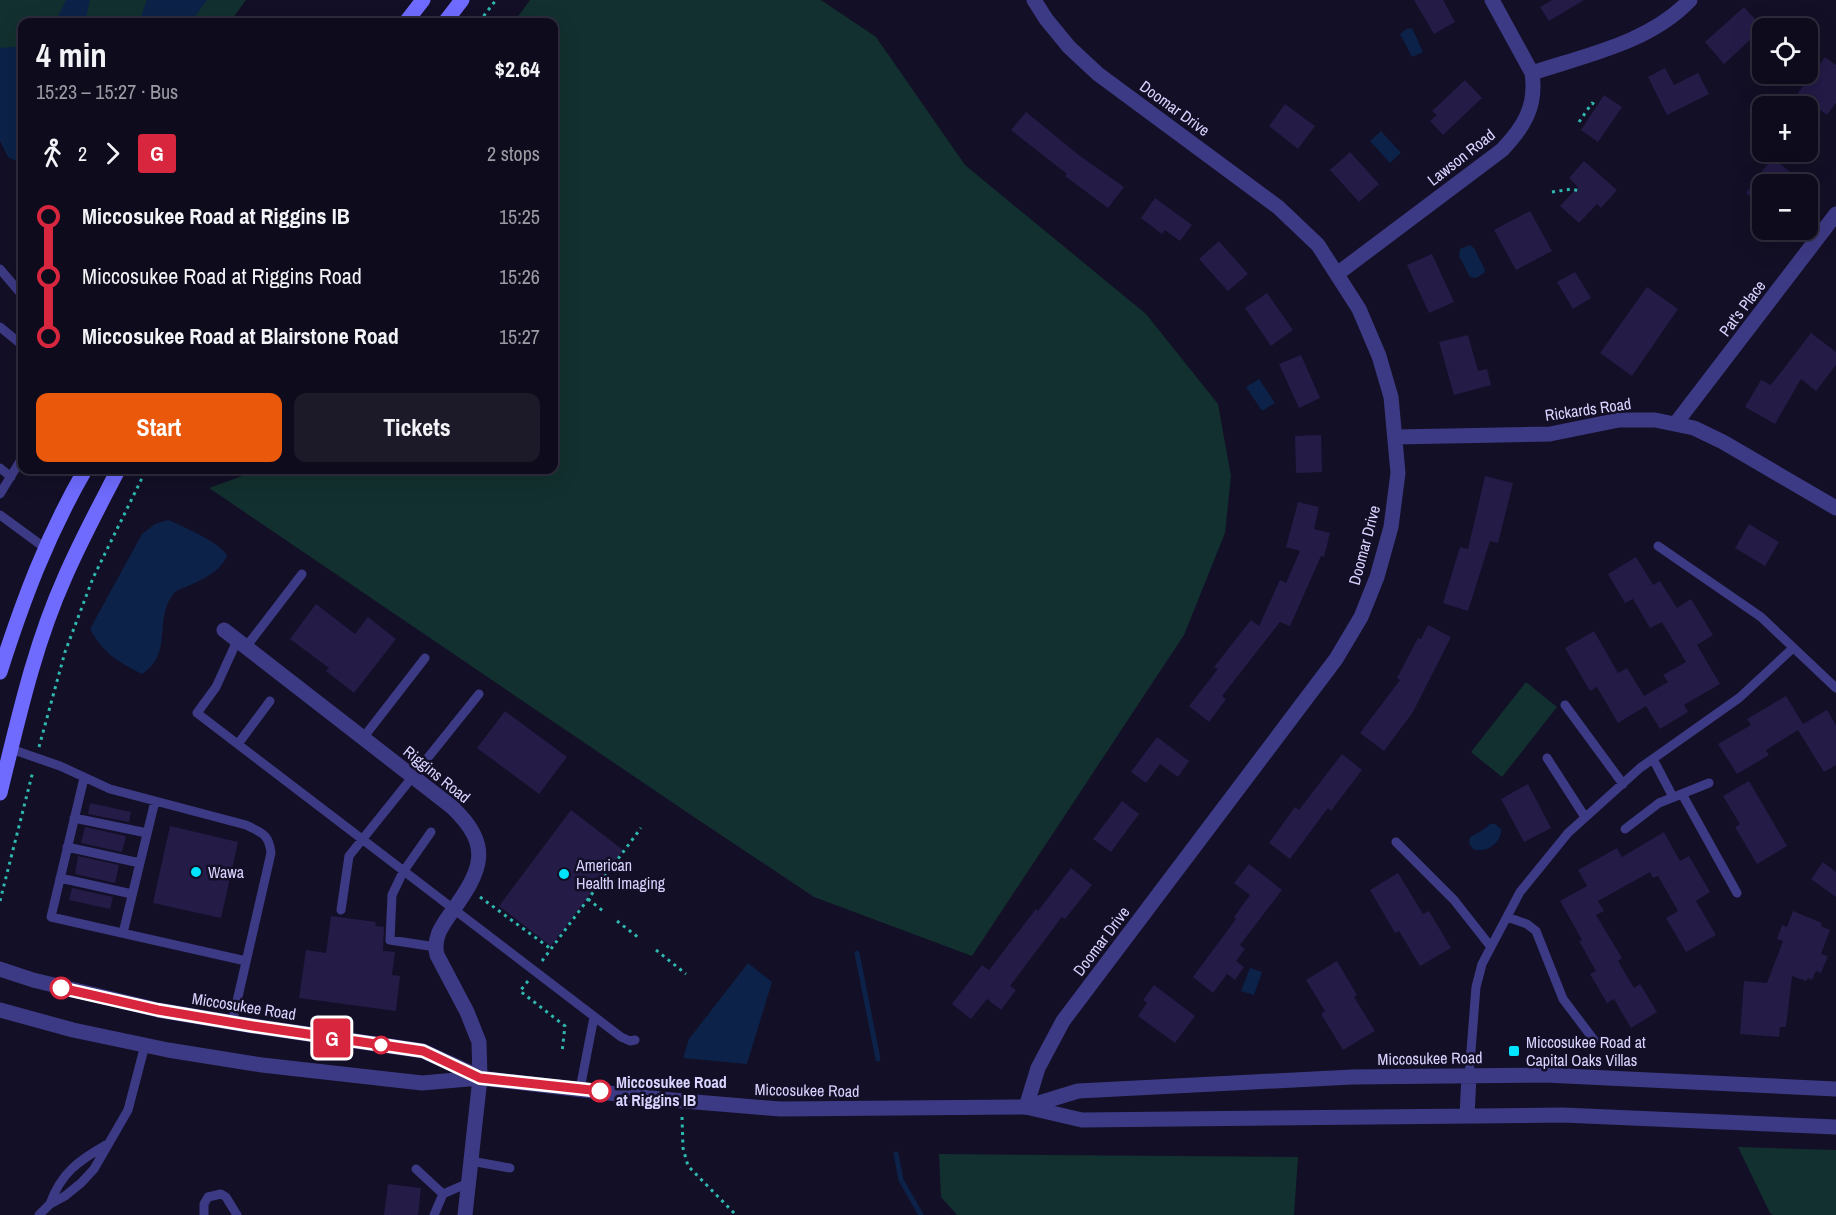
<!DOCTYPE html>
<meta charset="utf-8">
<style>
:root{--surface:#0e0b1c;--page:#1c1929;--text:#f1f3f6;--muted:#9b9ba3;--line:#2e2b3b;--accent:#ea580c}
body{margin:0;font-family:"Archivo Narrow",sans-serif;background:var(--page);color:var(--text);height:100vh;display:flex;flex-direction:column;font-size:22px;white-space:nowrap}
*{box-sizing:border-box;margin:0}
p{font-size:20px;color:var(--muted)}
.icon{flex:none;width:33px;height:33px;fill:none;stroke:currentColor;stroke-width:2;stroke-linecap:round;stroke-linejoin:round}
.map{position:relative;flex:1;overflow:hidden}
.details{position:absolute;left:18px;top:18px;width:540px;height:456px;display:flex;flex-direction:column;background:var(--surface);border-radius:12px;box-shadow:0 6px 24px #0002,0 0 0 2px var(--line)}
.details>*{flex:none}
.badge{padding:0 12px;border-radius:4px;font-size:21px;line-height:39px}
.fabs{position:absolute;left:1752px;top:18px;display:grid;gap:12px}
.fabs a{display:grid;place-items:center;width:66px;height:66px;border-radius:12px;background:var(--surface);box-shadow:0 6px 24px #0002,0 0 0 2px var(--line);font-size:30px}
.map>.badge{position:absolute;translate:-50% -50%;box-shadow:0 0 0 3px #fff}
.legs{display:flex;align-items:center;gap:9px;height:66px;padding:0 18px;font-size:20px}
.legs p{margin-inline-start:auto}
.headline{display:flex;align-items:center;justify-content:space-between;height:102px;padding:0 18px}
h1{font-size:33px;font-weight:800;line-height:45px}
.action{display:flex;gap:12px;margin-top:auto;padding:12px 18px}
.action a{flex:1;height:69px;border-radius:12px;background:var(--accent);color:#fff;font-size:24px;font-weight:800;line-height:69px;text-align:center}
.action a+a{background:var(--page);color:var(--text)}
ul{padding:0 18px;list-style:none}
li{display:flex;align-items:center;gap:21px;height:60px;font-size:22px}
li i{display:grid;place-items:center;width:9px;height:100%;margin:0 8px;background:currentColor}
li i::after{content:'';width:15px;height:15px;margin:-8px;border:4px solid;border-radius:50%;background:var(--surface)}
li p{margin-inline-start:auto}
li:first-child i{background:linear-gradient(#0000 50%,currentColor 0)}
li:last-child i{background:linear-gradient(currentColor 50%,#0000 0)}
.map>svg:first-child{display:block}
.green{fill:#12302f}
.water{fill:#0c2248}
.lines{fill:none;stroke-linecap:round;stroke-linejoin:round}
.stream{stroke:#0c2248;stroke-width:5}
.building{fill:#241b47}
.path{stroke:#2fb8b0;stroke-width:3;stroke-dasharray:3 4.5;stroke-linecap:butt}
.service{stroke:#3d3a85;stroke-width:9}
.minor{stroke:#3d3a85;stroke-width:15}
.tertiary{stroke:#3d3a85;stroke-width:15}
.secondary{stroke:#6f6bff;stroke-width:15}
.line-1-casing{stroke:#fff;stroke-width:14}
.line-1{stroke:#d7263d;stroke-width:9}
.poi-dot{fill:#00e5ff;stroke:#130f26;stroke-width:2}
.stop-1-dot{fill:#fff;stroke:#d7263d;stroke-width:3}
.labels{text-anchor:middle;stroke-width:5;stroke-linejoin:round;paint-order:stroke}
.street-label{font-size:16px;fill:#d9d4ff;stroke:#130f26}
.poi-label{font-size:16px;fill:#d9d4ff;stroke:#130f26;text-anchor:start}
.stop-label{font-size:16px;font-weight:bold;fill:#d9d4ff;stroke:#130f26;text-anchor:start}
</style>
<div class="map">
<svg width="1836" height="1215" viewBox="0 0 1836 1215">
<rect width="100%" height="100%" fill="#130f26"/>
<path class="green" d="M 0,0 L 246,0 L 230,22 L 22,22 L 22,102 L 0,82 Z
M 530,0 L 821,0 L 876,37 L 965,165 L 1146,314 L 1218,404 L 1231,476 L 1225,533 L 1184,635 L 972,956 L 814,897 L 685,811 L 209,488 L 259,470 L 554,470 L 554,22 L 514,22 Z
M 1526,682 L 1557,707 L 1502,777 L 1471,752 Z
M 1738,1147 L 1836,1150 L 1836,1215 L 1773,1215 L 1770,1213 Z
M 939,1154 L 1298,1157 L 1294,1215 L 957,1215 L 941,1197 Z"/>
<path class="water" d="M 66,0 L 90,0 L 85,22 L 55,22 Z
M 147,0 L 207,0 L 191,22 L 139,22 Z
M 1408,28 L 1409,29 L 1412,28 L 1423,52 L 1412,57 L 1400,34 Z
M 22,46 L 22,164 L 8,157 L 0,141 L 0,48 Z
M 1381,131 L 1401,153 L 1390,163 L 1370,141 Z
M 1470,245 L 1474,248 L 1485,270 L 1484,273 L 1476,278 L 1470,277 L 1459,256 L 1460,249 Z
M 1259,379 L 1275,403 L 1262,411 L 1246,387 Z
M 168,520 C 181,525 223,544 227,556 C 219,573 203,579 186,587 C 183,588 177,590 174,593 C 153,619 174,654 142,674 C 118,662 103,653 90,629 L 142,534 L 155,524 Z
M 1490,824 L 1495,824 L 1501,829 C 1502,843 1485,854 1473,849 L 1469,843 L 1470,837 L 1483,830 Z
M 748,963 L 772,982 L 747,1064 L 683,1058 L 689,1039 Z
M 1250,968 L 1262,972 L 1254,995 L 1241,991 Z"/>
<g class="lines">
<path class="stream" d="M 857,953 L 878,1059
M 896,1154 L 901,1180 L 921,1215"/>
</g>
<path class="building" d="M 1414,0 L 1443,0 L 1455,22 L 1434,34 Z
M 1552,0 L 1584,0 L 1549,21 L 1540,7 Z
M 1744,7 L 1763,28 L 1724,64 L 1705,42 Z
M 1825,57 L 1836,65 L 1836,103 L 1827,115 L 1798,93 Z
M 1665,68 L 1674,85 L 1698,73 L 1709,94 L 1667,115 L 1648,77 Z
M 1465,80 L 1482,98 L 1443,135 L 1430,121 L 1437,115 L 1432,111 Z
M 1604,95 L 1622,107 L 1598,142 L 1581,130 Z
M 1285,104 L 1315,126 L 1298,149 L 1269,126 Z
M 1026,112 L 1080,156 L 1124,187 L 1108,208 L 1065,176 L 1067,174 L 1011,130 Z
M 1350,152 L 1379,184 L 1359,202 L 1330,170 Z
M 1772,158 L 1793,174 L 1786,184 L 1762,184 L 1762,205 L 1746,193 Z
M 1584,161 L 1617,190 L 1601,208 L 1597,204 L 1579,223 L 1560,206 L 1578,187 L 1569,178 Z
M 1155,198 L 1192,225 L 1180,241 L 1165,230 L 1162,234 L 1141,218 Z
M 1530,211 L 1552,251 L 1516,270 L 1494,230 Z
M 1219,241 L 1248,274 L 1228,291 L 1199,259 Z
M 1432,254 L 1454,302 L 1429,313 L 1407,265 Z
M 1575,272 L 1591,298 L 1573,309 L 1557,282 Z
M 1647,287 L 1678,309 L 1632,376 L 1600,353 Z
M 1267,293 L 1293,330 L 1271,346 L 1245,308 Z
M 1811,333 L 1836,352 L 1836,365 L 1816,391 L 1801,379 L 1775,424 L 1745,407 L 1761,380 L 1771,385 Z
M 1468,335 L 1478,371 L 1487,369 L 1491,385 L 1454,395 L 1439,342 Z
M 1301,355 L 1320,398 L 1299,408 L 1279,364 Z
M 1321,435 L 1322,472 L 1296,473 L 1295,436 Z
M 1485,476 L 1513,483 L 1498,543 L 1490,541 L 1468,611 L 1443,603 L 1460,547 L 1468,549 Z
M 1298,502 L 1319,507 L 1314,529 L 1330,533 L 1324,557 L 1321,556 L 1290,626 L 1280,622 L 1222,696 L 1226,699 L 1209,722 L 1189,706 L 1218,669 L 1214,667 L 1251,620 L 1259,626 L 1280,580 L 1286,583 L 1300,551 L 1286,547 Z
M 1749,524 L 1779,542 L 1765,566 L 1735,548 Z
M 1636,557 L 1653,585 L 1660,581 L 1677,608 L 1691,599 L 1713,635 L 1697,645 L 1720,684 L 1684,705 L 1688,712 L 1660,729 L 1646,706 L 1618,723 L 1597,687 L 1590,691 L 1565,648 L 1594,631 L 1618,673 L 1627,668 L 1644,696 L 1668,682 L 1663,675 L 1686,662 L 1662,622 L 1650,628 L 1633,599 L 1625,603 L 1608,574 Z
M 316,604 L 355,634 L 368,617 L 396,639 L 354,693 L 326,671 L 329,668 L 290,639 Z
M 1428,625 L 1451,637 L 1413,712 L 1384,751 L 1360,733 L 1400,680 L 1397,678 L 1418,638 L 1421,639 Z
M 1786,696 L 1803,724 L 1827,710 L 1836,725 L 1836,765 L 1824,772 L 1798,730 L 1766,750 L 1769,755 L 1737,774 L 1718,744 L 1751,725 L 1747,719 Z
M 505,711 L 567,757 L 539,794 L 477,748 Z
M 1157,737 L 1189,761 L 1178,777 L 1160,764 L 1146,783 L 1131,772 Z
M 1342,754 L 1362,770 L 1331,811 L 1328,808 L 1290,859 L 1269,843 L 1295,807 L 1299,810 Z
M 1749,781 L 1787,846 L 1757,864 L 1735,827 L 1740,824 L 1723,796 Z
M 1528,784 L 1551,828 L 1524,842 L 1501,799 Z
M 1122,801 L 1139,814 L 1111,852 L 1093,839 Z
M 90,803 L 131,812 L 129,822 L 88,814 Z
M 571,810 L 623,850 L 551,946 L 499,906 Z
M 170,826 L 238,842 L 221,918 L 153,903 Z
M 85,827 L 126,836 L 122,852 L 81,843 Z
M 1664,832 L 1680,861 L 1689,856 L 1710,892 L 1696,901 L 1716,935 L 1686,952 L 1666,918 L 1678,911 L 1658,876 L 1653,878 L 1650,872 L 1598,901 L 1604,911 L 1596,915 L 1622,958 L 1618,961 L 1634,988 L 1640,984 L 1657,1012 L 1631,1028 L 1614,999 L 1607,1003 L 1590,974 L 1596,971 L 1579,941 L 1582,940 L 1560,901 L 1587,886 L 1578,870 L 1617,848 L 1622,857 Z
M 78,856 L 119,865 L 115,883 L 75,874 Z
M 1823,862 L 1836,872 L 1836,897 L 1811,879 Z
M 1249,864 L 1282,890 L 1240,945 L 1245,949 L 1236,961 L 1244,967 L 1235,980 L 1227,974 L 1213,993 L 1193,977 L 1236,919 L 1234,917 L 1250,895 L 1234,883 Z
M 1071,868 L 1092,885 L 1065,919 L 1062,917 L 1010,986 L 1016,990 L 1001,1010 L 987,999 L 971,1019 L 952,1004 L 982,965 L 989,970 L 1036,909 L 1038,911 Z
M 1398,873 L 1423,914 L 1429,911 L 1451,948 L 1420,966 L 1399,931 L 1395,933 L 1370,890 Z
M 72,888 L 113,897 L 110,909 L 69,900 Z
M 1793,911 L 1822,923 L 1821,926 L 1830,930 L 1821,954 L 1828,956 L 1821,973 L 1816,971 L 1812,980 L 1808,978 L 1806,981 L 1792,976 L 1786,1027 L 1780,1027 L 1779,1037 L 1740,1034 L 1744,981 L 1767,983 L 1783,941 L 1777,939 L 1782,925 L 1787,927 Z
M 331,916 L 376,922 L 375,926 L 384,927 L 383,951 L 395,952 L 392,975 L 400,976 L 396,1011 L 299,998 L 306,950 L 326,953 Z
M 1337,961 L 1357,995 L 1354,997 L 1375,1031 L 1343,1050 L 1321,1014 L 1325,1011 L 1306,980 Z
M 1154,985 L 1195,1016 L 1175,1043 L 1138,1016 L 1147,1003 L 1143,1000 Z
M 388,1184 L 421,1188 L 418,1215 L 384,1215 Z"/>
<g class="lines">
<path class="path" d="M 479,22 L 496,0
M 1579,122 L 1592,103 L 1597,106
M 1552,192 L 1572,189 L 1579,191
M 39,747 L 65,652 L 93,578 L 146,470
M 480,897 L 551,949
M 588,899 L 603,911
M 0,901 L 33,771
M 617,921 L 639,938
M 656,950 L 686,974
M 542,961 L 641,828
M 528,981 L 520,991 L 565,1026 L 562,1052
M 682,1117 L 683,1148 L 688,1166 L 736,1215"/>
<path class="service" d="M 0,269 L 22,295
M 0,327 L 22,345
M 0,468 L 11,477
M 0,494 L 22,458
M 0,515 L 45,548
M 1658,546 L 1761,617 L 1836,688
M 237,641 L 216,687 L 197,713 L 621,1037 L 630,1041 L 635,1040
M 246,647 L 302,574
M 1565,705 L 1623,784
M 363,738 L 425,658
M 238,744 L 270,701
M 11,749 L 60,766 L 110,789 L 246,825 C 262,833 269,834 271,853 L 232,1023
M 1547,758 L 1585,817
M 1653,759 L 1673,797
M 84,778 L 51,917 L 246,961
M 1682,794 L 1737,893
M 74,818 L 147,833
M 1625,829 L 1659,803 L 1709,783
M 431,832 L 403,872 L 392,895 L 390,940 L 436,947
M 1396,842 L 1454,900 L 1491,947
M 67,847 L 140,863
M 60,878 L 132,894
M 341,910 L 349,856 L 479,694
M 1507,917 L 1527,924 L 1536,931 L 1563,999 L 1594,1040
M 123,933 L 155,801
M 1469,1076 L 1476,987 L 1482,964 L 1520,892 L 1568,833 L 1640,768 L 1739,698 L 1793,648
M 580,1089 L 594,1017
M 471,1161 L 510,1168
M 416,1169 L 443,1194
M 50,1204 C 61,1173 78,1161 106,1145
M 39,1215 L 50,1204 L 65,1196 L 81,1183 L 94,1169 L 128,1110 L 145,1045
M 204,1215 L 204,1204 L 208,1197 L 221,1194 L 226,1197 L 237,1215
M 434,1215 L 443,1194 L 468,1183"/>
<path class="minor" d="M 1532,73 C 1586,55 1649,43 1690,0
M 1337,274 L 1502,150 C 1524,127 1537,106 1532,73 L 1492,0
M 1676,423 L 1836,214
M 1396,437 L 1550,434 L 1619,420 L 1655,420 L 1694,428 L 1723,442 L 1836,508
M 224,630 L 452,807 C 494,847 481,871 451,913 C 441,927 433,938 437,955 L 467,1012 L 479,1042 L 480,1078
M 1026,1107 L 1038,1068 L 1063,1021 L 1336,659 L 1361,617 L 1377,577 L 1391,527 L 1398,473 L 1391,397 L 1379,356 L 1359,309 L 1318,245 L 1278,207 L 1098,74 L 1069,47 L 1046,19 L 1034,0"/>
<path class="tertiary" d="M 0,969 L 33,980 L 158,1010 L 253,1026 L 423,1051 L 478,1076
M 0,1010 L 73,1030 L 168,1050 L 262,1065 L 422,1083 L 480,1078 L 660,1099 L 780,1109 L 1026,1107 L 1082,1120 L 1563,1115 L 1836,1127
M 1026,1107 L 1078,1091 L 1352,1077 L 1545,1075 L 1836,1089
M 1467,1115 L 1469,1076
M 465,1215 L 480,1078"/>
<path class="secondary" d="M 406,22 L 423,0
M 445,22 L 462,0
M 0,672 C 23,600 47,536 85,470
M 0,793 C 18,720 34,646 65,577 C 81,540 100,505 118,470"/>
</g>
<g class="lines">
<defs>
<path id="line-1" d="M 61,988 L 158,1010 L 253,1026 L 423,1051 L 480,1078 L 600,1091"/>
</defs>
<use href="#line-1" class="line-1-casing"/>
<use href="#line-1" class="line-1"/>
</g>
<g class="poi-dot">
<circle cx="196" cy="872" r="6"/>
<circle cx="564" cy="874" r="6"/>
<rect x="1508" y="1045" width="12" height="12" rx="3"/>
</g>
<g class="stop-1-dot">
<circle cx="61" cy="988" r="10"/>
<circle cx="381" cy="1045" r="8"/>
<circle cx="600" cy="1091" r="10"/>
</g>
<g class="labels">
<g class="street-label">
<text transform="translate(1175 108) rotate(36)" y="6">Doomar Drive</text>
<text transform="translate(1461 157) rotate(-38)" y="6">Lawson Road</text>
<text transform="translate(1742 308) rotate(-53)" y="6">Pat's Place</text>
<text transform="translate(1588 409) rotate(-8)" y="6">Rickards Road</text>
<text transform="translate(1364 545) rotate(-75)" y="6">Doomar Drive</text>
<text transform="translate(437 774) rotate(39)" y="6">Riggins Road</text>
<text transform="translate(1101 941) rotate(-53)" y="6">Doomar Drive</text>
<text transform="translate(244 1006) rotate(9)" y="6">Miccosukee Road</text>
<text transform="translate(1430 1058) rotate(-1)" y="6">Miccosukee Road</text>
<text transform="translate(807 1090) rotate(1)" y="6">Miccosukee Road</text>
</g>
<g class="poi-label">
<text x="576" y="871">American<tspan x="576" dy="18">Health Imaging</tspan></text>
<text x="208" y="878">Wawa</text>
<text x="1526" y="1048">Miccosukee Road at<tspan x="1526" dy="18">Capital Oaks Villas</tspan></text>
</g>
<g class="stop-label">
<text x="616" y="1088">Miccosukee Road<tspan x="616" dy="18">at Riggins IB</tspan></text>
</g>
</g>
</svg>
<div class="fabs">
<a><svg class="icon" aria-label="locate" viewBox="0 0 24 24"><circle cx="12" cy="12" r="6"/><path d="M12 2v4M12 18v4M2 12h4M18 12h4"/></svg></a>
<a>+</a>
<a>−</a>
</div>
<b class="badge" style="left:332px;top:1038px;background:#d7263d;color:#fff">G</b>
<section class="details">
<div class="headline"><div><h1>4 min</h1><p>15:23 – 15:27 · Bus</p></div><b>$2.64</b></div>
<div class="legs"><svg class="icon" aria-label="walk" viewBox="0 0 24 24"><circle cx="13" cy="4" r="2"/><path d="M13 8l-2 6 4 7M11 14l-3 7M7 12l3-4h3l4 4"/></svg>2<svg class="icon" aria-label="forward" viewBox="0 0 24 24"><path d="M9 5l7 7-7 7"/></svg><b class="badge" style="background:#d7263d;color:#fff">G</b><p>2 stops</p></div>
<ul>
<li><i style="color:#d7263d"></i><b>Miccosukee Road at Riggins IB</b><p>15:25</p></li>
<li><i style="color:#d7263d"></i><span>Miccosukee Road at Riggins Road</span><p>15:26</p></li>
<li><i style="color:#d7263d"></i><b>Miccosukee Road at Blairstone Road</b><p>15:27</p></li>
</ul>
<div class="action"><a>Start</a><a>Tickets</a></div>
</section>
</div>
